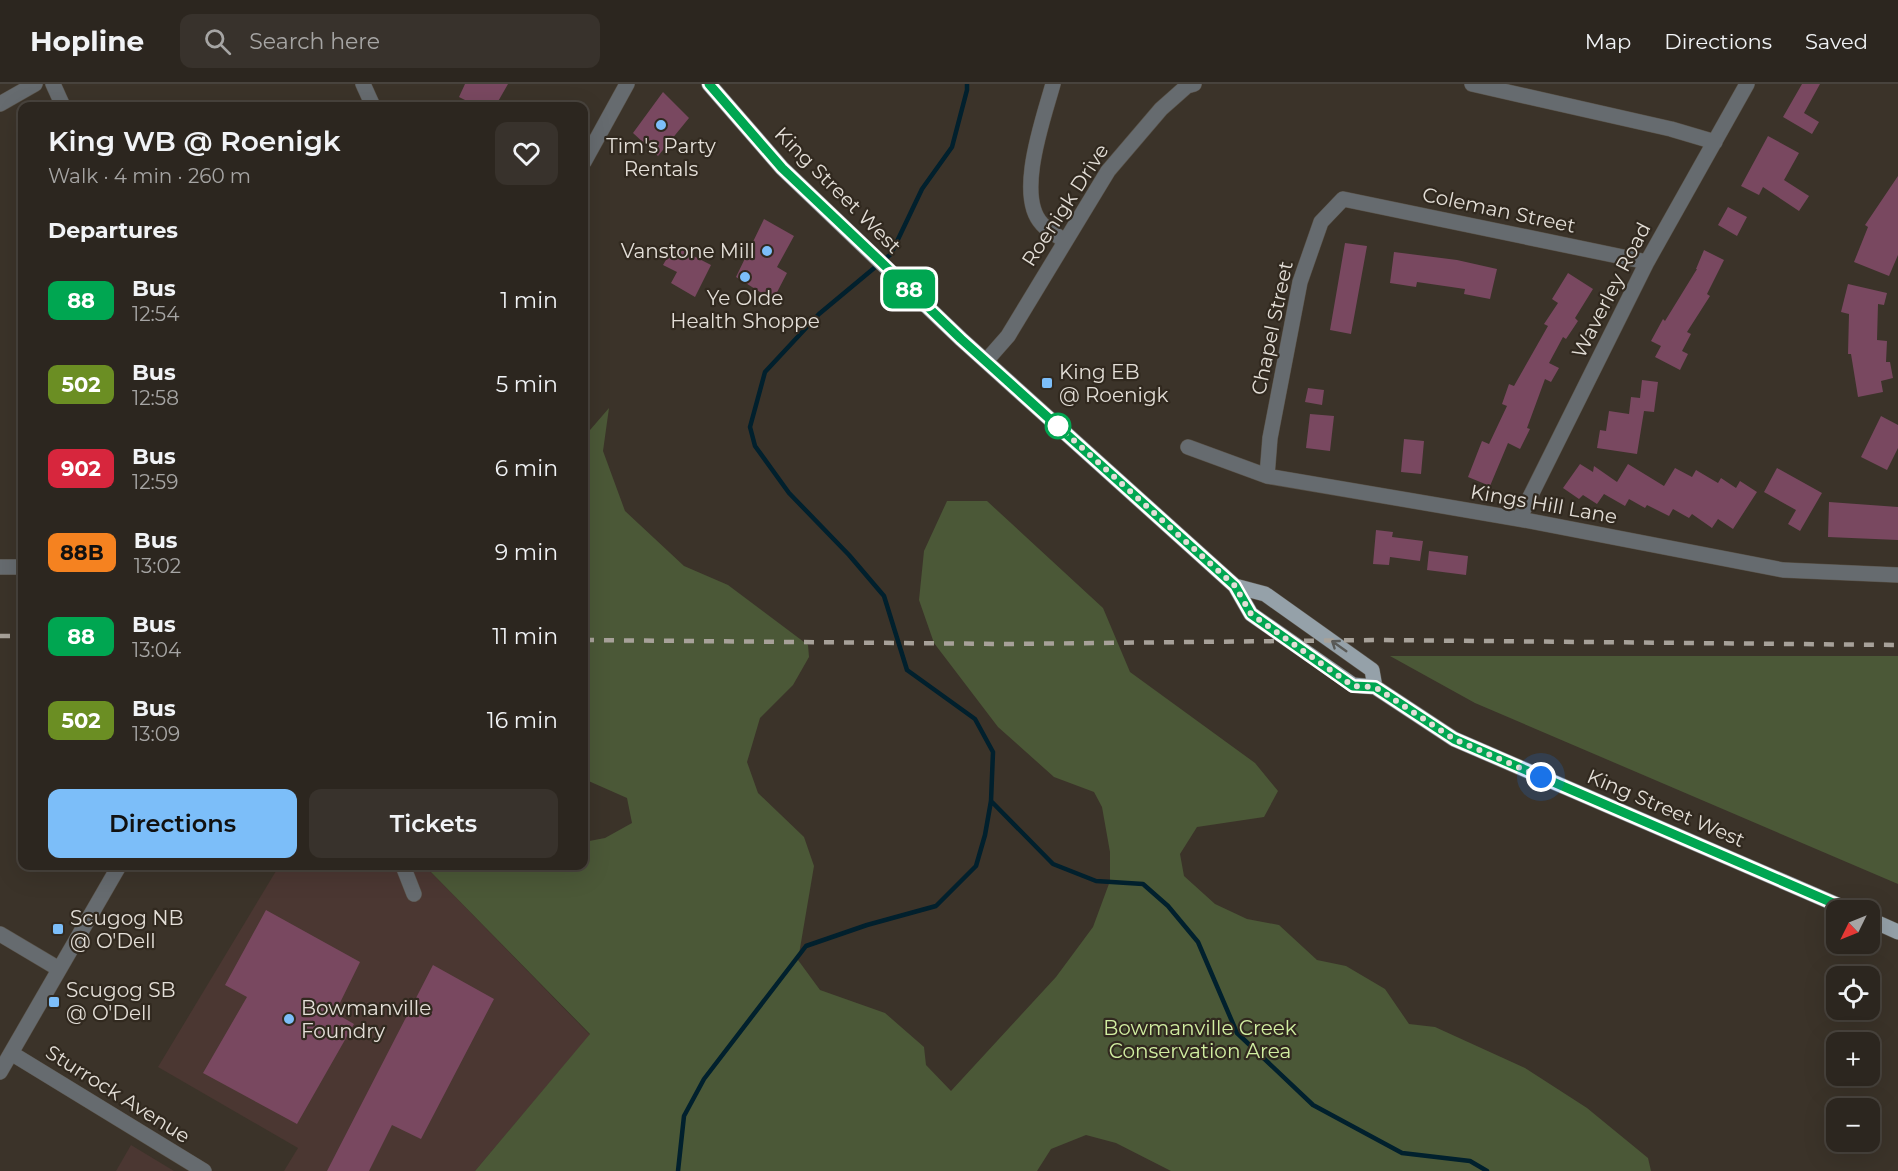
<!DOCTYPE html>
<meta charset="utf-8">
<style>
:root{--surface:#2c261f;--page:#38322c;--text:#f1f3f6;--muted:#a6a5a4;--line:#48433d;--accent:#7cbef9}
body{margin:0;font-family:Montserrat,sans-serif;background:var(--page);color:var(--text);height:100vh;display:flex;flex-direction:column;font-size:22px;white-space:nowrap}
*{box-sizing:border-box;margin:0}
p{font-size:20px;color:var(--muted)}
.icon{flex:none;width:33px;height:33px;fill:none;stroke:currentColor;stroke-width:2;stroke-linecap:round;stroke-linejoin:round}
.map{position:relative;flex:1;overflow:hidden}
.panel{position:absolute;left:18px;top:18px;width:570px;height:768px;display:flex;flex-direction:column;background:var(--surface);border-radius:12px;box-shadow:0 6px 24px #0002,0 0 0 2px var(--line)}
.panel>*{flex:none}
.badge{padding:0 12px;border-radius:9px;font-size:21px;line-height:39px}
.needle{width:39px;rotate:227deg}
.tools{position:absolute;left:1826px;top:816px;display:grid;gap:12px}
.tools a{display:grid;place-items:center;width:54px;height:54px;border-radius:12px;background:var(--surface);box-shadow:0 6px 24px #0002,0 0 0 2px var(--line);font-size:30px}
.you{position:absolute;width:30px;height:30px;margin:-15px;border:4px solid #fff;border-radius:50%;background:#1a73e8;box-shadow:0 0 0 9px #1a73e833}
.map>.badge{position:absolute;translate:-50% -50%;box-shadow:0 0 0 3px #fff}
h2{padding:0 30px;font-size:22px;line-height:54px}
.round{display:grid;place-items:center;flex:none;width:63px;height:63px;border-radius:12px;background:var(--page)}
.summary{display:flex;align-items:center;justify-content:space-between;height:102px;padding:0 30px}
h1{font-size:28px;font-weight:600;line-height:45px}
.button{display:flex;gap:12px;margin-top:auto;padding:12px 30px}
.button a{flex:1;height:69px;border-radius:12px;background:var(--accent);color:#111;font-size:24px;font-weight:600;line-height:69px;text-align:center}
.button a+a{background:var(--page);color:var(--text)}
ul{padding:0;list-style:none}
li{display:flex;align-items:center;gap:18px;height:84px;padding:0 30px}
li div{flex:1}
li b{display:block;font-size:22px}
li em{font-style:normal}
li .badge{min-width:66px;font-weight:700;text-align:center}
header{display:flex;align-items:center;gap:36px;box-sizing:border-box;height:84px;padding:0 30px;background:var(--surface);border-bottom:2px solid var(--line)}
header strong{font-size:28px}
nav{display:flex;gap:33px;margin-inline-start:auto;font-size:21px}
.search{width:420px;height:54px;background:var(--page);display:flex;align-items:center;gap:15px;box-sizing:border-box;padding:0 21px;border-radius:12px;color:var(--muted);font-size:22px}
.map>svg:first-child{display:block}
.industrial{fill:#4b3732}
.green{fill:#4b5837}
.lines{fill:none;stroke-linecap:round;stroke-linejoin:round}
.stream{stroke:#01202d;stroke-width:4.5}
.building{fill:#794860}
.minor-casing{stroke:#595248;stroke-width:16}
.major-casing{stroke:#595248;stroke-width:16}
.minor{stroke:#666b6f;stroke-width:15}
.major{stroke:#95a1a9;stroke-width:15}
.rail{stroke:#a7a199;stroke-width:4.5;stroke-dasharray:10 10;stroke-linecap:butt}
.oneway{stroke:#595956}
.line-casing{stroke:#fff;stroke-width:14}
.line{stroke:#00a651;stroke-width:9}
.walk{stroke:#e3ded7;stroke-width:6;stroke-dasharray:0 10.8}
.poi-dot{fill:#7cbef9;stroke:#31291f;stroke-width:2}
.stop-dot{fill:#fff;stroke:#00a651;stroke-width:3}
.labels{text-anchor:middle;stroke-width:4.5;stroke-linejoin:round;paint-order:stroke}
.poi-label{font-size:20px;fill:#e3ded7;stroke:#31291f;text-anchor:start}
.street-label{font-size:20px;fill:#e3ded7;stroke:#31291f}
.park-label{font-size:20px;fill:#d1eea1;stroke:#31291f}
</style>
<header>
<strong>Hopline</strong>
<div class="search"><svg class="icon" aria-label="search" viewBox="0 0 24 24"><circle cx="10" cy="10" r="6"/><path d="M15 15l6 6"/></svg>Search here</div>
<nav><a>Map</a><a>Directions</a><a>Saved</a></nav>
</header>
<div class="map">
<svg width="1898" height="1087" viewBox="0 0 1898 1087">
<rect width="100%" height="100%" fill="#3b3329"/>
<path class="industrial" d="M 279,782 L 425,782 L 590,951 L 475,1087 L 284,1087 L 298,1064 L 158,983 Z
M 131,1061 L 174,1087 L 116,1087 Z"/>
<path class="green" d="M 609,324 L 603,367 L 625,427 L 684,482 L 728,501 L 808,561 L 809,573 L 793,601 L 760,634 L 747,678 L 758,709 L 804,753 L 814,782 L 798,876 L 820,906 L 885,929 L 924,963 L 926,981 L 951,1007 L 1056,893 L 1093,843 L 1110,797 L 1110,768 L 1102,723 L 1094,708 L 1054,693 L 998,643 L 934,559 L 919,516 L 924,467 L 947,417 L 987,417 L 1103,524 L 1130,588 L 1255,679 L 1278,707 L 1264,733 L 1197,743 L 1180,770 L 1184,792 L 1215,820 L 1247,835 L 1279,841 L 1317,876 L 1346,882 L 1385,905 L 1409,940 L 1435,943 L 1525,984 L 1587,1024 L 1648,1074 L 1651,1087 L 1171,1087 L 1116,1059 L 1086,1051 L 1051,1065 L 1037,1087 L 475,1087 L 590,950 L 425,782 L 584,782 L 584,758 L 605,754 L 632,739 L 627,714 L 584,695 L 584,353 Z
M 1390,572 L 1898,572 L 1898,800 L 1475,619 Z"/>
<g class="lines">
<path class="stream" d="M 991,717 L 1053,780 L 1096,797 L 1143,800 L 1168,822 L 1198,858 L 1237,949 L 1313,1021 L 1402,1069 L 1470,1077 L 1487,1087
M 678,1087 L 684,1032 L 704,995 L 806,862 L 867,841 L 936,822 L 976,782 L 985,751 L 991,717 L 993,668 L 975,635 L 907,586 L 884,512 L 849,471 L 789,409 L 755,362 L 750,343 L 765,288 L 819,230 L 891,170 L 922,105 L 952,63 L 967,6 L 967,0"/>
</g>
<path class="building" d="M 465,0 L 508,0 L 496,21 L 487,16 L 483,22 L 477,22 L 459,13 Z
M 1802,0 L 1820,0 L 1804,29 L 1819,38 L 1812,50 L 1783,33 Z
M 663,8 L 689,34 L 658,72 L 633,49 Z
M 1768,52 L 1799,69 L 1784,96 L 1809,112 L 1799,127 L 1763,103 L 1759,111 L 1741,102 Z
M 1898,92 L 1898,171 L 1889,192 L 1854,178 L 1868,143 L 1865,141 Z
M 1728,123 L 1747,133 L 1737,152 L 1718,141 Z
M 764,135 L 794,152 L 777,183 L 787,189 L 773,216 L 736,193 Z
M 1345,159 L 1367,162 L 1351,250 L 1330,246 Z
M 674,162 L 711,181 L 695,213 L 671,199 L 677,188 L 663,181 Z
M 1704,166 L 1724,176 L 1707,210 L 1710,212 L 1687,248 L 1691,250 L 1682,267 L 1688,270 L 1680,286 L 1655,273 L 1661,262 L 1651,257 L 1663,235 L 1665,237 L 1697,185 L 1696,185 Z
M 1394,168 L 1457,176 L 1497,185 L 1490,215 L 1464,210 L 1465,205 L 1417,198 L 1416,203 L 1390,199 Z
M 1568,189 L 1593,205 L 1575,234 L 1578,237 L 1566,255 L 1563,253 L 1549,279 L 1559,284 L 1551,298 L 1545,295 L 1527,344 L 1530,345 L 1520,365 L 1508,359 L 1490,402 L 1468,393 L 1482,357 L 1489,360 L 1507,322 L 1502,320 L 1509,300 L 1514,302 L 1548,242 L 1544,240 L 1558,219 L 1552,215 Z
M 1848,200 L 1887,209 L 1884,221 L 1878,220 L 1877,256 L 1887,257 L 1886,278 L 1890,278 L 1893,294 L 1881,297 L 1883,308 L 1858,313 L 1851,270 L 1848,270 L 1849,230 L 1841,228 Z
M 1642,296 L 1658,298 L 1654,328 L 1644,327 L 1637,370 L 1597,364 L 1600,346 L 1606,347 L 1609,327 L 1629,330 L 1631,313 L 1640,314 Z
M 1308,304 L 1324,306 L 1322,321 L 1305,318 Z
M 1310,330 L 1334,332 L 1330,367 L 1306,364 Z
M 1881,332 L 1898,341 L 1898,364 L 1887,386 L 1861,373 Z
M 1404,355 L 1424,357 L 1421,390 L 1401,388 Z
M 1580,380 L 1593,388 L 1594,382 L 1617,398 L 1628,380 L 1664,402 L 1675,384 L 1692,393 L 1696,386 L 1718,399 L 1721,394 L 1736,404 L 1740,397 L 1757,408 L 1733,445 L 1718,435 L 1712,444 L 1692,430 L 1689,434 L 1673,425 L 1669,432 L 1647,421 L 1645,424 L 1629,415 L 1625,422 L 1604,410 L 1597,420 L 1583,411 L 1579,415 L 1563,404 Z
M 1777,384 L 1822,409 L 1800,447 L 1788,440 L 1796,426 L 1764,408 Z
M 1829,418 L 1898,423 L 1898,456 L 1828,453 Z
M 1376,446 L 1393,448 L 1392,453 L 1423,457 L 1420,477 L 1390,473 L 1389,481 L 1373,480 Z
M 1429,467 L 1468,472 L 1466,491 L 1427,486 Z
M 266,826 L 360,878 L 335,929 L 354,940 L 297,1040 L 203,989 L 247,913 L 225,901 Z
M 433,881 L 494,915 L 421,1055 L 392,1041 L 369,1087 L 327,1087 Z"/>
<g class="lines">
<defs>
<path id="minor" d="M 53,0 L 63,22
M 363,0 L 373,22
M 1053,0 C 1044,33 1015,112 1042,140 C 1048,147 1058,152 1065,157
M 1472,0 L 1671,45 L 1715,58
M 0,20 L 35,0
M 584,78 L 627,0
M 986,277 L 1008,252 L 1108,87 L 1161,25 L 1187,2 L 1194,0
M 1188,363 L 1267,392 L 1519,435 L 1783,486 L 1898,491
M 1267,392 L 1270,354 L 1300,198 L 1321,138 L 1343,115 L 1647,178
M 1519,435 L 1647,178 L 1747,0
M 0,483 L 22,483
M 403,782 L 414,810
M 0,850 L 59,885
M 11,969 L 204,1087
M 0,988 L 119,782"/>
<path id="major" d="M 709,0 L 782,84 L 961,255 L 1235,502 L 1251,530 L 1353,601 L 1375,603 L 1454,655 L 1849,826
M 1235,502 L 1265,510 L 1372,586 L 1375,603
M 1869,835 L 1898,848"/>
</defs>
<use href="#minor" class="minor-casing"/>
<use href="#major" class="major-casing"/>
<use href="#minor" class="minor"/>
<use href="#major" class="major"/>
<path class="rail" d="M 0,552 L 22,552
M 584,556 L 1006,560 L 1377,556 L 1898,561"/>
</g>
<defs><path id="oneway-shaft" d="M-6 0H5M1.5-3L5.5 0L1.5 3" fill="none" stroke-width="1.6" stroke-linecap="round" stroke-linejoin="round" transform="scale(1.5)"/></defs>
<use class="oneway" href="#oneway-shaft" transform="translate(1339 562) rotate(-145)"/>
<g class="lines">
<defs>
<path id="line" d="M 709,0 L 782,84 L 880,177 L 961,255 L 1235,502 L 1251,530 L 1353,602 L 1375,603 L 1454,655 L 1849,826"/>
</defs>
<use href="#line" class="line-casing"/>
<use href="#line" class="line"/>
<path class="walk" d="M 1058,342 L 1235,502 L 1251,530 L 1353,602 L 1375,603 L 1454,655 L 1541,693"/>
</g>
<g class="poi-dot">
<circle cx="661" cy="41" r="6"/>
<circle cx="767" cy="167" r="6"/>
<circle cx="745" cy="193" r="6"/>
<rect x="1041" y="293" width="12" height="12" rx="3"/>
<rect x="52" y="839" width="12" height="12" rx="3"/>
<rect x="48" y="912" width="12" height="12" rx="3"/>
<circle cx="289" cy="935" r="6"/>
</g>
<circle class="stop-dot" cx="1058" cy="342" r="12"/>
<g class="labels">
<g class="poi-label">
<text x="661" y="69" text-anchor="middle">Tim's Party<tspan x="661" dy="23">Rentals</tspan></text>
<text x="755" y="174" text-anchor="end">Vanstone Mill</text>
<text x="745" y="221" text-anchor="middle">Ye Olde<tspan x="745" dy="23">Health Shoppe</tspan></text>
<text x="1059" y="295">King EB<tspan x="1059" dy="23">@ Roenigk</tspan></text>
<text x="70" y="841">Scugog NB<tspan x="70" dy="23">@ O'Dell</tspan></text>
<text x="66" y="913">Scugog SB<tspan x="66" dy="23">@ O'Dell</tspan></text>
<text x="301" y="931">Bowmanville<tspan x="301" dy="23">Foundry</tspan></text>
</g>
<g class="street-label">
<text transform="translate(838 106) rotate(45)" y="7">King Street West</text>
<text transform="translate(1065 121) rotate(-57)" y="7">Roenigk Drive</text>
<text transform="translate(1499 126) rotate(12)" y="7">Coleman Street</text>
<text transform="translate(1611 206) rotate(-63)" y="7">Waverley Road</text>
<text transform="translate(1272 244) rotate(-78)" y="7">Chapel Street</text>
<text transform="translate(1544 420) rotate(10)" y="7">Kings Hill Lane</text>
<text transform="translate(1666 724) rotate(23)" y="7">King Street West</text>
<text transform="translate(118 1010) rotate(32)" y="7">Sturrock Avenue</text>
</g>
<g class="park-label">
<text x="1200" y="951">Bowmanville Creek<tspan x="1200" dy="23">Conservation Area</tspan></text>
</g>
</g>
</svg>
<div class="tools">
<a><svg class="needle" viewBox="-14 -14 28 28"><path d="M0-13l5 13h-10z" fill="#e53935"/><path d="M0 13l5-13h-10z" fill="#a6a5a4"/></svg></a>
<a><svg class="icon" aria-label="locate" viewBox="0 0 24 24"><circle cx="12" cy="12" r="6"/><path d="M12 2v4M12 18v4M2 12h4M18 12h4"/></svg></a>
<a>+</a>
<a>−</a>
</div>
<div class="you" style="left:1541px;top:693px"></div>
<b class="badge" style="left:909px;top:205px;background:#00a651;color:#fff">88</b>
<section class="panel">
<div class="summary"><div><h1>King WB @ Roenigk</h1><p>Walk · 4 min · 260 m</p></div><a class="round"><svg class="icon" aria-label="heart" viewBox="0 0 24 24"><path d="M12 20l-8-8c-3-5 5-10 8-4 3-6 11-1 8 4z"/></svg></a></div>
<h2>Departures</h2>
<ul>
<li><span class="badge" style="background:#00a651;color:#fff">88</span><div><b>Bus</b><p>12:54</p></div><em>1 min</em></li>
<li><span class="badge" style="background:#6b8e23;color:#fff">502</span><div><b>Bus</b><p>12:58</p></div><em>5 min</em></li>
<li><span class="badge" style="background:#d7263d;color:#fff">902</span><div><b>Bus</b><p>12:59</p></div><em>6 min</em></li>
<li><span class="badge" style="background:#f58220;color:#111">88B</span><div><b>Bus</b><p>13:02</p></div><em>9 min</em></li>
<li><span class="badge" style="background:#00a651;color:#fff">88</span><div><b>Bus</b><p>13:04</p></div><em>11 min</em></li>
<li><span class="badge" style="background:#6b8e23;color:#fff">502</span><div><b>Bus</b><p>13:09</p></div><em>16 min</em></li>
</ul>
<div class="button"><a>Directions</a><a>Tickets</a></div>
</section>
</div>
